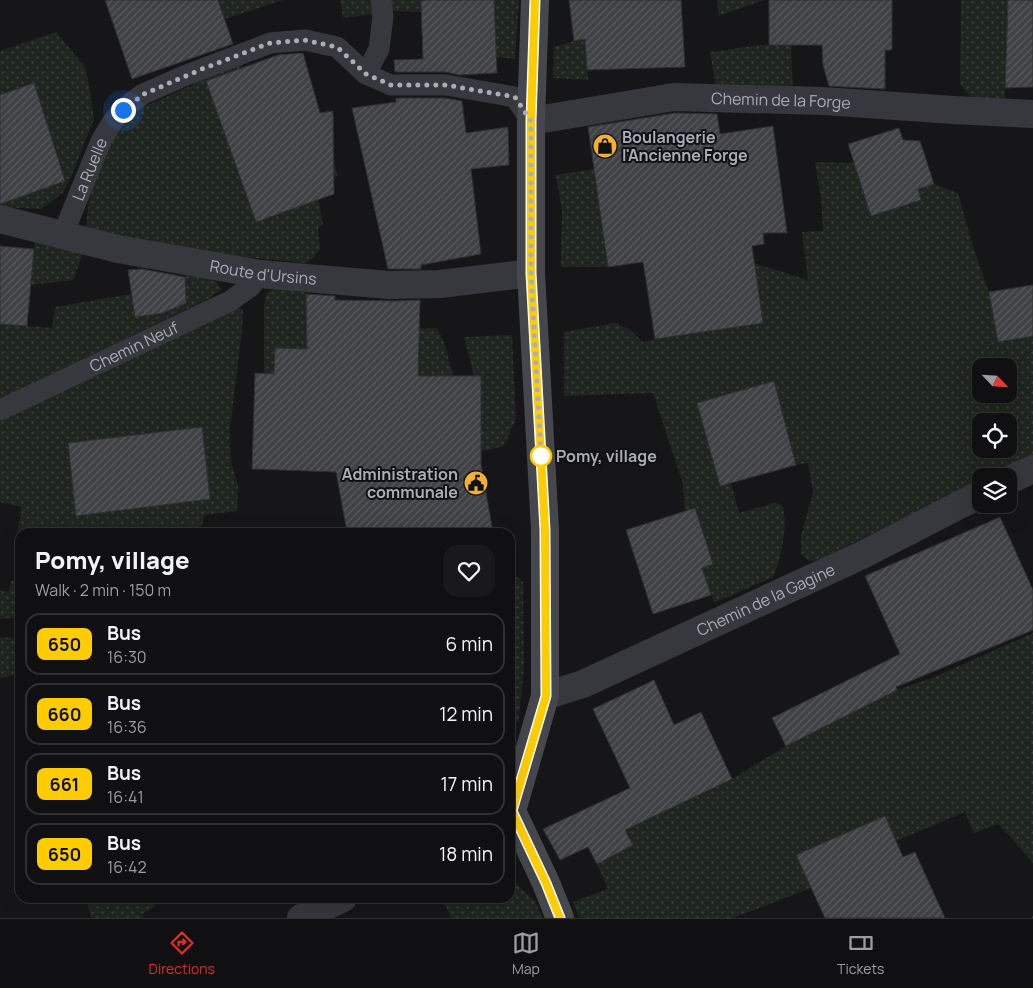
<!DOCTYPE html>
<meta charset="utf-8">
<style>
:root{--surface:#101012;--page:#19191b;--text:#f1f3f6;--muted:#9c9d9f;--line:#303032;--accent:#d93025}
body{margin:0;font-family:Manrope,sans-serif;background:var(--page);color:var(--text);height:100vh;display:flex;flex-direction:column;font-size:19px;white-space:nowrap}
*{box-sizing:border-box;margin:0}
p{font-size:16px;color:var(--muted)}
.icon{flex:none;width:28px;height:28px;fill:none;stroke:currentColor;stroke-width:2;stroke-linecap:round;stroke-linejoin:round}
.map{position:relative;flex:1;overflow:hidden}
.panel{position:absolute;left:15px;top:528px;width:500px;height:375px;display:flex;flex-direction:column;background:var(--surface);border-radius:15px;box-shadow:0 5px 20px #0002,0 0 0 1px var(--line)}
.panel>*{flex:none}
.badge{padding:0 10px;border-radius:8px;font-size:18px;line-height:32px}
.needle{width:32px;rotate:115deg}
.fabs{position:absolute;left:972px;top:358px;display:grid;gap:10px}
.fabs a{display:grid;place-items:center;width:45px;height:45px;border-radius:10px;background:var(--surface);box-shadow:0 5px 20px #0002,0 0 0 1px var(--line);font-size:25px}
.you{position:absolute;width:25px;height:25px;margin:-12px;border:4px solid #fff;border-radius:50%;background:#1a73e8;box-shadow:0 0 0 8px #1a73e833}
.map>.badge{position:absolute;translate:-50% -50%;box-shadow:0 0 0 2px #fff}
.round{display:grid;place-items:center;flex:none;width:52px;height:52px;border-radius:15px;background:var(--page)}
.summary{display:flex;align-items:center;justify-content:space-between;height:85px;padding:0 20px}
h1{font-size:24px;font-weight:800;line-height:38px}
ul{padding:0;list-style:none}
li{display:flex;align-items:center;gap:15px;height:62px;margin:0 10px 8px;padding:0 10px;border:2px solid var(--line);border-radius:15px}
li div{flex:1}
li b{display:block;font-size:19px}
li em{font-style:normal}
li .badge{min-width:55px;font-weight:700;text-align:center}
.menu{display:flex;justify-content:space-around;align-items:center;height:70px;border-top:1px solid var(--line);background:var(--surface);font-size:14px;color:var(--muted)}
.menu a{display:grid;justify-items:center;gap:2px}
.menu .on{color:var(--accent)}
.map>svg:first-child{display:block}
.grass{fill:url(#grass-dots);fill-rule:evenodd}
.building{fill:url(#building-hatch);stroke:#303034}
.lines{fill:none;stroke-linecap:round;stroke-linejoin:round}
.path{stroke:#3d3f44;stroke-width:3;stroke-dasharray:2.5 4;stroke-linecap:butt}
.lane{stroke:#37383d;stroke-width:21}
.street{stroke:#37383d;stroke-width:28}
.secondary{stroke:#45474d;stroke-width:28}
.line-casing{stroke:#fff;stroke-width:11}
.line{stroke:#fc0;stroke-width:8}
.walk{stroke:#a8adb8;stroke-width:5;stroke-dasharray:0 9}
.stop-dot{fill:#fff;stroke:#fc0;stroke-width:2.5}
.labels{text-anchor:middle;stroke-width:4;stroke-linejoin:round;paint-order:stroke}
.street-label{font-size:16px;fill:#a8adb8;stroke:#111113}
.poi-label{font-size:16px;font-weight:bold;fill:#a8adb8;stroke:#111113;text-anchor:start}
.stop-label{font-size:16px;font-weight:bold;fill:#a8adb8;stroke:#111113;text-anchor:start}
</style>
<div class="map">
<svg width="1033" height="918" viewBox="0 0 1033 918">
<defs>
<pattern id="grass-dots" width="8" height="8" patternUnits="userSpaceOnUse" patternTransform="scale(1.25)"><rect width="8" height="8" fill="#1e261f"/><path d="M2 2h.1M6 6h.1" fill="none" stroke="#3c433d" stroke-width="1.8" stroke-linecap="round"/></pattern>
<pattern id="building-hatch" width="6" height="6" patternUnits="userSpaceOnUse" patternTransform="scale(1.25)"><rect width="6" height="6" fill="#404145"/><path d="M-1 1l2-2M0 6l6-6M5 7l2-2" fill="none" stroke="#595a5e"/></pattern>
</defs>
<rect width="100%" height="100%" fill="#161618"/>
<path class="grass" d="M 218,0 L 283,0 L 224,19 Z
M 340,0 L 370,0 L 373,14 L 343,18 Z
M 390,0 L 428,0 L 428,1 L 421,1 L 421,12 L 392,11 Z
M 494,0 L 519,0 L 515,59 L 496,57 Z
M 717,0 L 764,0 L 719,16 Z
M 961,0 L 1033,0 L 1007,23 L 1005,93 L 1006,99 L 971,98 L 960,84 Z
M 56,32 L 85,67 L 89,85 L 94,119 L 71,177 L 62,194 L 41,209 L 0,207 L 0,51 Z
M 585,39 L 588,80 L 553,78 L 554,47 L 574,41 Z
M 760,45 L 791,45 L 793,97 L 717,94 L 710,52 Z
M 240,60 L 247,75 L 209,90 L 256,221 L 309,203 L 301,169 L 334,161 L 338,176 L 315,179 L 323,225 L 318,227 L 320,249 L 314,257 L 306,263 L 245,257 L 116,238 L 86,226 L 89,199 L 111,139 L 141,108 L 188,87 Z
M 815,162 L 854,163 L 871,216 L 921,200 L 918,189 L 934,184 L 958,193 L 973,247 L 989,292 L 998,342 L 1033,336 L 1033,455 L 990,476 L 981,476 L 981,480 L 818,560 L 809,561 L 801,553 L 801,536 L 813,492 L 808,463 L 796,465 L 774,382 L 697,403 L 720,485 L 731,483 L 739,513 L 775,503 L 782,505 C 789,523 781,560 773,577 L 714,603 L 702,568 L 713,564 L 706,542 L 696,545 L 685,511 L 683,484 L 653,393 L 564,396 L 564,332 L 616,323 L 630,330 L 643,342 L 655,339 L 763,323 L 754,263 L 808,280 L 802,232 L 823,231 L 821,199 ZM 981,366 L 1009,366 L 1009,394 L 981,394 ZM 981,421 L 1009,421 L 1009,449 L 981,449 Z
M 594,169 L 608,267 L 561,267 L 562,211 L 556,175 Z
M 35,236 L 86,246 L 73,280 L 31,285 Z
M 185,274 L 214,280 L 222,289 L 210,298 L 0,399 L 0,324 L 52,328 L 55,307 L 131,294 L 135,317 L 163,313 L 186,303 Z
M 274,288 L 292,289 L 306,293 L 307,358 L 304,374 L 304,349 L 275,348 L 274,374 L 264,374 L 264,306 L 266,294 Z
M 232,307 L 243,309 L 242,331 L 230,428 L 231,462 L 238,485 L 237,511 L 204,515 L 201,532 L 20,532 L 20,549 L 15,548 L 22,507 L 0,502 L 0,418 Z
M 437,328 L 445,344 L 453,376 L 474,376 L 464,337 L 512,335 L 516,419 L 504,446 L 389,473 L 418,369 L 419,329 Z
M 510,572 L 523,582 L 524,665 L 519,720 L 510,732 L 510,713 L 515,712 L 510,681 Z
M 11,580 L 20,582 L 20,617 L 0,619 L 0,590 L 9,592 Z
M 1033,633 L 1033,863 L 1015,842 L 998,824 L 974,833 L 965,812 L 896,841 L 885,816 L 796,855 L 811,888 L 733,918 L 579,918 L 573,902 L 608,889 L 597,864 L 633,845 L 625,830 L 732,779 L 786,746 L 897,690 L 934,677 Z
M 0,637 L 5,637 L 18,640 L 20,652 L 20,674 L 0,678 Z
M 510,879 L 535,901 L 543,918 L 451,918 L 442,898 L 510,898 Z
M 86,898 L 152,898 L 155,907 L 142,914 L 144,918 L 91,918 Z"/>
<path class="building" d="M 105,0 L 218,0 L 233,44 L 132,79 Z
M 428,0 L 494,0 L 497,73 L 459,75 L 446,72 L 395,72 L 394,60 L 423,59 L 421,1 Z
M 569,0 L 681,0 L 685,67 L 587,70 L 585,39 L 574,41 Z
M 769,0 L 892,0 L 892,50 L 885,50 L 885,89 L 829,86 L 823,65 L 822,45 L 769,45 Z
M 1008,0 L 1033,0 L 1033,87 L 1005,88 Z
M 303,53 L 320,113 L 333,111 L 334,194 L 256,222 L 206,81 L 278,55 Z
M 34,83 L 65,181 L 0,204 L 0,95 Z
M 396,98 L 445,98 L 462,101 L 466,133 L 508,127 L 509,165 L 471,169 L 481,254 L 421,265 L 421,269 L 388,269 L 352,108 L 396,102 Z
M 675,113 L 717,114 L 720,134 L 773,126 L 787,233 L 763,233 L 764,244 L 752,246 L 763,323 L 655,339 L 643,262 L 608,267 L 588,127 Z
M 899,128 L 903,140 L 920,141 L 934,184 L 918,189 L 921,200 L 871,216 L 848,144 Z
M 0,246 L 34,249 L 27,326 L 0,324 Z
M 142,269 L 185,277 L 186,303 L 163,313 L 135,317 L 128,270 Z
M 1033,285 L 1033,336 L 998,342 L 989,292 Z
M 306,294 L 335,296 L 335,300 L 395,301 L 420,300 L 418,376 L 481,376 L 481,464 L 493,532 L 347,532 L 336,472 L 252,469 L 255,373 L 274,374 L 275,348 L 307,349 Z
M 774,381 L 796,465 L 720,486 L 697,403 Z
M 202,427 L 210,499 L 76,516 L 68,443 Z
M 695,508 L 713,564 L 702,568 L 711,595 L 653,614 L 626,530 Z
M 1000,517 L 1033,590 L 1033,630 L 896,687 L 897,690 L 786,746 L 772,718 L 900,654 L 865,576 Z
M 654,680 L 674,725 L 701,712 L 732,779 L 625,830 L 633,845 L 597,864 L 588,847 L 560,860 L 543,829 L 630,788 L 593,709 Z
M 885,816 L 903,857 L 915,852 L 945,918 L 825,918 L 796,855 Z"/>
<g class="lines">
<path class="path" d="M 1032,918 L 1033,918"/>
<g class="lane">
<path d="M 366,74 L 379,49 L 383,16 L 381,0"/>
<path id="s1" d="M 63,234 L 101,141 L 111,124 L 123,109 L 143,94 L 184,76 L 270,43 L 305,40 L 337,47 L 366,74 L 391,85 L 446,85 L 515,97 L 531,121"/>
<path id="s2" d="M 0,410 L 230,301 L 250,287 L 260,274"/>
</g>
<g class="street">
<path id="s3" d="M 531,121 L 674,97 L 823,101 L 954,110 L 1033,114"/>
<path id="s4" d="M 0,219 L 118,249 L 260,274 L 389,285 L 440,284 L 531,273"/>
<path d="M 1009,480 L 1033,469"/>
<path id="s5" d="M 545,696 L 583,684 L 860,556 L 981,494"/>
<path d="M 301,918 L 343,898"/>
</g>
<path class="secondary" d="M 535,0 L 531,121 L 531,273 L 545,530 L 545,696 L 512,811 L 546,883 L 560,918"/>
</g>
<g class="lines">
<defs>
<path id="line" d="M 535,0 L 531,121 L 531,273 L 545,530 L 546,696 L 512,811 L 546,883 L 560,918"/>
</defs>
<use href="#line" class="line-casing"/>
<use href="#line" class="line"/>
<path class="walk" d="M 123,110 L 144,94 L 202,69 L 270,43 L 304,40 L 337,47 L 366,74 L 391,85 L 446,85 L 515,97 L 531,121 L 531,273 L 541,456"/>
</g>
<defs>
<symbol id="shop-disc" viewBox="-11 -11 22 22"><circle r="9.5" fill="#f2b134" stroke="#111113"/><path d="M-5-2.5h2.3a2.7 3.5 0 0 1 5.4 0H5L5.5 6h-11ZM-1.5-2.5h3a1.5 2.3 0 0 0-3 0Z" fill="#111"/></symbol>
<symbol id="civic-disc" viewBox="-11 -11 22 22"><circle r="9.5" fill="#f2b134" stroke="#111113"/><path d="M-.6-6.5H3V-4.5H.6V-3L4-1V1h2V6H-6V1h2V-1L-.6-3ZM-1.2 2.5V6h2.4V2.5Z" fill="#111"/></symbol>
</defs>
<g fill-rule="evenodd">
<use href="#shop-disc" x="591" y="132" width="28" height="28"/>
<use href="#civic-disc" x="462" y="469" width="28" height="28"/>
</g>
<circle class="stop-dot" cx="541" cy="456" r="10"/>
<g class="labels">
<g class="street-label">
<text dy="6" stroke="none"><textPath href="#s3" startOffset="252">Chemin de la Forge</textPath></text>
<text dy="6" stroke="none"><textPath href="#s1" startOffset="70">La Ruelle</textPath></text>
<text dy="6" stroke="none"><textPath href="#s4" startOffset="269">Route d'Ursins</textPath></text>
<text dy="6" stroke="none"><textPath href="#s2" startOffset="148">Chemin Neuf</textPath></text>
<text dy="6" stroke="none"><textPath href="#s5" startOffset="241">Chemin de la Gagine</textPath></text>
</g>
<g class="poi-label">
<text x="622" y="143">Boulangerie<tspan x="622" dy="18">l'Ancienne Forge</tspan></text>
<text x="458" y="480" text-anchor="end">Administration<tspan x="458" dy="18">communale</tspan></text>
</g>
<g class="stop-label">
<text x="556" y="462">Pomy, village</text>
</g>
</g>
</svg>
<div class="fabs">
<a><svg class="needle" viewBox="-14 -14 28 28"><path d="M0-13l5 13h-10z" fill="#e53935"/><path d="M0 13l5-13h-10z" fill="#9c9d9f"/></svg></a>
<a><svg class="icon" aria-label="locate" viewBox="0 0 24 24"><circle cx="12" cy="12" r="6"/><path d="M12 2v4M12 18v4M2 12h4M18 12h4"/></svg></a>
<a><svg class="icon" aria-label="layers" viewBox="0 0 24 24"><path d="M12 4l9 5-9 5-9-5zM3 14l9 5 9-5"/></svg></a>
</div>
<div class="you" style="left:123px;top:110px"></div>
<section class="panel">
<div class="summary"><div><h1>Pomy, village</h1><p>Walk · 2 min · 150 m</p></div><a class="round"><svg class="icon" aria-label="heart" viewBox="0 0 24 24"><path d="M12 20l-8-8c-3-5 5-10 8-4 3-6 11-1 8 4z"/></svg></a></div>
<ul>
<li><span class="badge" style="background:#fc0;color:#111">650</span><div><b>Bus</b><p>16:30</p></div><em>6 min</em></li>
<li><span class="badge" style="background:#fc0;color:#111">660</span><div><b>Bus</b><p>16:36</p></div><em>12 min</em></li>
<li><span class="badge" style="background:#fc0;color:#111">661</span><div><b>Bus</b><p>16:41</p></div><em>17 min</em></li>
<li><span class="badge" style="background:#fc0;color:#111">650</span><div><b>Bus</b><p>16:42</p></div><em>18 min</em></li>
</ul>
</section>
</div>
<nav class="menu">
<a class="on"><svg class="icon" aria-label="directions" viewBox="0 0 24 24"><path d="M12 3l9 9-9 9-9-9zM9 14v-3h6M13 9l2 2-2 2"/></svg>Directions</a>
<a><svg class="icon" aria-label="map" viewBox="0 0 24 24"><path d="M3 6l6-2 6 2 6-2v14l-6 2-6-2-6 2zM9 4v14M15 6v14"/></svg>Map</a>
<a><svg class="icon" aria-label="tickets" viewBox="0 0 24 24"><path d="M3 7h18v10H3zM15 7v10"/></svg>Tickets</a>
</nav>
